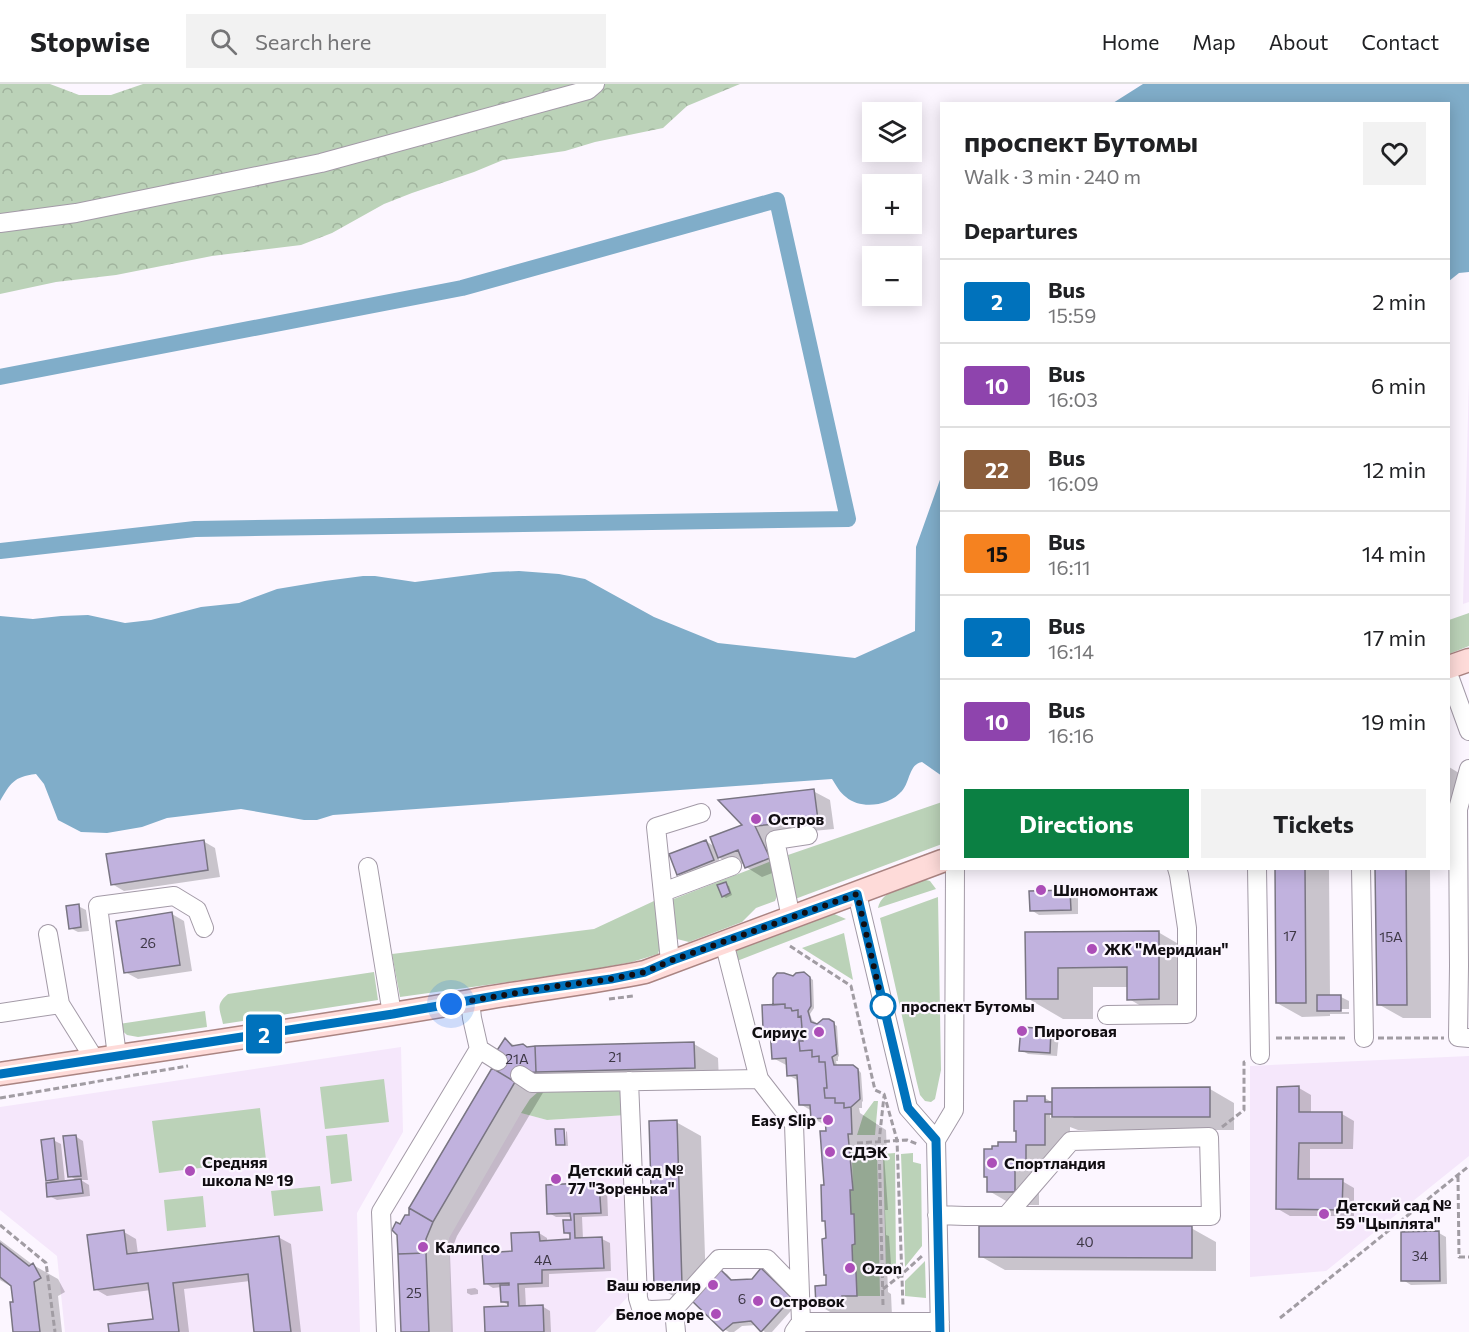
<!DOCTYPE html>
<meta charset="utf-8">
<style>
:root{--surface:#fff;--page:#f2f2f2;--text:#202124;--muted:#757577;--line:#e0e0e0;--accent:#0b8043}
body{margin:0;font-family:Commissioner,sans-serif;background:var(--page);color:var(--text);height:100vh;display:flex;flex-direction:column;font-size:22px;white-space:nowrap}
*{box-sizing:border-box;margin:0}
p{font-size:20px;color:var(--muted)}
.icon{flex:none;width:33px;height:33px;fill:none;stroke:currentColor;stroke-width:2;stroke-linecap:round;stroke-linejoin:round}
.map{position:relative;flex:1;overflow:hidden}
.panel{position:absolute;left:940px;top:18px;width:510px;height:768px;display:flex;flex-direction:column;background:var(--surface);border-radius:0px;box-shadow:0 3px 15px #0003}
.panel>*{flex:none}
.badge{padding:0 12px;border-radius:4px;font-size:21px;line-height:39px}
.fabs{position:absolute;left:862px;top:18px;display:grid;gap:12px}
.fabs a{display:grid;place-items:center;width:60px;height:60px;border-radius:0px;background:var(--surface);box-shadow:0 3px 15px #0003;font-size:30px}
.you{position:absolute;width:30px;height:30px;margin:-15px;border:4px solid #fff;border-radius:50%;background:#1a73e8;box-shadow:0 0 0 9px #1a73e833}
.map>.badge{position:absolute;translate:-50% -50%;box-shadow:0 0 0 3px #fff}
h2{padding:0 24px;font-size:22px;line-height:54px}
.round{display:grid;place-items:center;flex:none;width:63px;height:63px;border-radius:0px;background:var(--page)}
.overview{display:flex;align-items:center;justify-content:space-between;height:102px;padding:0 24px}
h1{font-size:28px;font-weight:700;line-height:45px}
.cta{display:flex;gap:12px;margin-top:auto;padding:12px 24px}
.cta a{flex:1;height:69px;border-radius:0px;background:var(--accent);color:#fff;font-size:24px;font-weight:700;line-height:69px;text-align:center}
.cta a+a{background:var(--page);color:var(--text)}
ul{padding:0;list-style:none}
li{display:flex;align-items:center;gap:18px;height:84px;padding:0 24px;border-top:2px solid var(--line)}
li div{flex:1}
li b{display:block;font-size:22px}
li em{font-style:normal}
li .badge{min-width:66px;font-weight:700;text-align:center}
header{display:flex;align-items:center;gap:36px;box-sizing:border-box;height:84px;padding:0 30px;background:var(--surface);border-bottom:2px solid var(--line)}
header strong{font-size:28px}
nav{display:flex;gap:33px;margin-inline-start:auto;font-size:21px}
.search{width:420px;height:54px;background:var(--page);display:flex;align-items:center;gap:15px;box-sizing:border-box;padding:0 21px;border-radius:0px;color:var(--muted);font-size:22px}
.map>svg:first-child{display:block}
.built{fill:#f5e7fb}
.grass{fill:#bbd2b8}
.forest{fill:url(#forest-crowns)}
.water{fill:#80adc9}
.shadow{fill:#0003;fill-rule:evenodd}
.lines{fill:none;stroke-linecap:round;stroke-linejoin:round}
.canal{stroke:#80adc9;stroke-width:16}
.building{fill:#c1b2de;stroke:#797582;stroke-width:1.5}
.minor-casing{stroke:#a39aa7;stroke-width:20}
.major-casing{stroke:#aa8482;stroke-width:25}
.path{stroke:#a19ca3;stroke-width:3;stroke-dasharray:6 3;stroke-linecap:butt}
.minor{stroke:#fff;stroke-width:18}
.major{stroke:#fedbd9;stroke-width:22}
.line-casing{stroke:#fff;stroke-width:14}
.line{stroke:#0072bc;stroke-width:9}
.walk{stroke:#110e12;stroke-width:6;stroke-dasharray:0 10.8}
.poi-dot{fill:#ac4eb8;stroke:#fcf6ff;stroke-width:2}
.stop-dot{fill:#fff;stroke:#0072bc;stroke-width:3}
.labels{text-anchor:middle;stroke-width:4.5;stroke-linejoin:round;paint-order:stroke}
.number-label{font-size:14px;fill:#3d3745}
.poi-label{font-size:16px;font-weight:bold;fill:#110e12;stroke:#fcf6ff;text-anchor:start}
.stop-label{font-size:16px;font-weight:bold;fill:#110e12;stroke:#fcf6ff;text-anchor:start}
</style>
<header>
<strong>Stopwise</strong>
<div class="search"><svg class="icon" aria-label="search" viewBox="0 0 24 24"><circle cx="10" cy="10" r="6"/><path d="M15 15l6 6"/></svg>Search here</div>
<nav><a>Home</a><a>Map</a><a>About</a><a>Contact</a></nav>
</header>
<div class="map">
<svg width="1469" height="1248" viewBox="0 0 1469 1248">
<defs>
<pattern id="forest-crowns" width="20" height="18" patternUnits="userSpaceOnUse" patternTransform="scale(1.5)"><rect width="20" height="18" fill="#bbd2b8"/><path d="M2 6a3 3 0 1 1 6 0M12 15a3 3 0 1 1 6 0" fill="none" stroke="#a0b39d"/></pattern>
</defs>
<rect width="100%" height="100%" fill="#fcf6ff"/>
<path class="built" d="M 1469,295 L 1469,518 L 1463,520 Z
M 401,963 L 403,1048 L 357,1129 L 360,1248 L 65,1248 L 57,1172 L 0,1126 L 0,1023 Z
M 1469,972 L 1469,1072 L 1326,1187 L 1250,1193 L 1250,982 Z
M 521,1029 L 547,1036 L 627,1031 L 633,1207 L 595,1248 L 451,1248 L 449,1154 Z"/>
<path class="grass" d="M 1469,529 L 1469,562 L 1449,570 L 1449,536 Z
M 942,718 L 942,760 L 795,815 L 788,771 Z
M 774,776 L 780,805 L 775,817 L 756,824 L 742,838 L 689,858 L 677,855 L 674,850 L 671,816 Z
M 922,795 L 930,797 L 936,805 L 878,824 C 882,806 906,802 922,795 Z
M 938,813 L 941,986 L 935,1015 L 931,1018 L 925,1017 L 920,1011 L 917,999 L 880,834 Z
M 654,817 L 655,823 L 657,823 L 661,860 L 658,870 L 632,878 L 579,888 L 400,913 L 392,870 L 594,845 Z
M 832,829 L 846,835 L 737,877 L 734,866 Z
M 844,849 L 853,896 L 802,864 Z
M 374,888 L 378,916 L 223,940 C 220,925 215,921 228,910 Z
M 205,927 L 207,943 L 138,953 L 127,951 L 118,943 L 119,940 Z
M 384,995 L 389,1038 L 325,1045 L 320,1003 Z
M 617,1006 L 623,1010 L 627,1031 L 547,1036 L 521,1029 L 530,1015 L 538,1008 Z
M 874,1017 L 878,1017 L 875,1051 L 857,1051 L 863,1032 Z
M 260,1024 L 266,1076 L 159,1089 L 152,1037 Z
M 347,1050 L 352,1097 L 331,1100 L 326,1052 Z
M 877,1065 L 880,1212 L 857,1212 L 856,1188 L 853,1188 L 852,1161 L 855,1160 L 854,1131 L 851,1130 L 850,1106 L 853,1106 L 852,1077 L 850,1077 L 849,1067 Z
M 895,1069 L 896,1188 L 886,1188 L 883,1070 Z
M 913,1069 L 913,1078 L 921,1080 L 922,1162 L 905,1183 L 901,1070 Z
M 320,1102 L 323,1127 L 274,1132 L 271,1107 Z
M 203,1112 L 206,1143 L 167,1147 L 164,1116 Z
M 925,1177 L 926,1214 L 905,1212 L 905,1197 Z"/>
<path class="forest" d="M 0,0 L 50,0 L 79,11 L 111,11 L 143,0 L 740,0 L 687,22 L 663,44 L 595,58 L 565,67 L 503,76 L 474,88 L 412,109 L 384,120 L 332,149 L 301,161 L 212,172 L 116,191 L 56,198 L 0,210 Z"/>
<path class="water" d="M 1143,0 L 1469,0 L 1469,188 L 1459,189 L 1449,197 L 1449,20 L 1113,19 Z
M 942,390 L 942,692 L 922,678 C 909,680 910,698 902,707 C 889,722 861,726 846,713 C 840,709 836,701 832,695 L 333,731 L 317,736 L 304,736 L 241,725 L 167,734 L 142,743 L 107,749 L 81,748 L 58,736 L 44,700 L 36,690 C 13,693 11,699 0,717 L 0,532 L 33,535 L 61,532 L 88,531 L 125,539 L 151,536 L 201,523 L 239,519 L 277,505 L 325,497 L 363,492 L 375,492 L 415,498 L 493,488 L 519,487 L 559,490 L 585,495 L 654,533 L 718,559 L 855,574 L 915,547 L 916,463 Z"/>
<path class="shadow" d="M 1449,683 L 1469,695 L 1469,723 L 1449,723 Z
M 813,707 L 830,716 L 834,745 L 770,751 L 785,784 L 762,793 L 746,783 L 744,779 L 735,783 L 718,773 L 721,780 L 686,794 L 678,790 L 706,757 L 715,763 L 745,741 Z
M 203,757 L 215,764 L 220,793 L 124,807 L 112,800 Z
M 1276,784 L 1329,784 L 1330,913 L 1341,913 L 1349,917 L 1349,925 L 1330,925 L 1330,928 L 1349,928 L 1349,930 L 1330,930 L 1330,932 L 1302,933 L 1277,919 Z
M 1377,784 L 1430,784 L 1431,934 L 1403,934 L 1378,920 Z
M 725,800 L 729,802 L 732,811 L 726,814 L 723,812 Z
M 1070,807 L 1078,812 L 1078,830 L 1039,831 L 1031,826 Z
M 78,822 L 86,826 L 89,847 L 78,848 L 70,844 Z
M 172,830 L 184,837 L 192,887 L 138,895 L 125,888 Z
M 1158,848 L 1194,869 L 1195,935 L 1165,936 L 1129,915 L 1129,903 L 1093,903 L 1093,935 L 1063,935 L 1027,914 L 1026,849 Z
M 808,892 L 813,896 L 814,924 L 810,930 L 812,936 L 818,940 L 828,936 L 837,942 L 839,972 L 838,973 L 838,977 L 836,977 L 837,982 L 857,984 L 861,989 L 863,1017 L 862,1018 L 862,1024 L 859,1024 L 860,1029 L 886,1046 L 887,1070 L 884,1070 L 888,1126 L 885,1126 L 886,1151 L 889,1152 L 891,1180 L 887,1181 L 888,1208 L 891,1210 L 892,1232 L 853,1241 L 818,1221 L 828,1203 L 825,1103 L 827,1042 L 812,1034 L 812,1027 L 800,1020 L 799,997 L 788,991 L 788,982 L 773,974 L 772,948 L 765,944 L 775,922 L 793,893 Z
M 1051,946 L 1059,951 L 1057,972 L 1028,970 L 1021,966 Z
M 506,956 L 517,963 L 528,964 L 694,960 L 718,974 L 719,997 L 547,1002 L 457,1152 L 450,1170 L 453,1248 L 402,1248 L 401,1142 L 410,1133 L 493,985 Z
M 1299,1004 L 1311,1011 L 1311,1030 L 1342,1030 L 1354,1037 L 1353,1065 L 1310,1065 L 1310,1096 L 1342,1097 L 1354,1104 L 1354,1132 L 1290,1132 L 1278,1125 Z
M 1210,1005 L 1234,1019 L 1234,1046 L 1078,1046 L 1070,1043 L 1070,1074 L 1050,1074 L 1039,1091 L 1039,1121 L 1013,1121 L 989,1107 L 1018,1060 L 1029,1018 L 1045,1014 L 1053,1019 ZM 1050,1031 L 1071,1031 L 1074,1034 L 1050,1034 Z
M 676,1038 L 701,1052 L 706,1202 L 719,1186 L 727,1190 L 734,1198 L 753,1196 L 762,1186 L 769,1190 L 798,1219 L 772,1248 L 765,1248 L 757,1241 L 742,1242 L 734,1248 L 729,1248 L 724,1245 L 693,1215 L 680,1216 L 656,1202 Z
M 566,1047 L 567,1048 L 568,1062 L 566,1062 Z
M 75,1052 L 83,1057 L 88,1096 L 81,1096 L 89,1101 L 90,1112 L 57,1116 L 49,1112 L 54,1100 L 47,1096 L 53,1056 L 61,1060 L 65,1098 L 78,1097 L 70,1092 Z
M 599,1100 L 607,1104 L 608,1132 L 582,1133 L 583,1155 L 602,1155 L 610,1159 L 611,1187 L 549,1190 L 549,1203 L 525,1204 L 526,1223 L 542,1222 L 550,1227 L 551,1248 L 486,1248 L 512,1223 L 503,1218 L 502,1203 L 493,1204 L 485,1199 L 514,1169 L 539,1149 L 547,1154 L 547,1158 L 571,1157 L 571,1152 L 565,1148 L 572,1137 L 572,1133 L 556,1133 L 549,1129 Z
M 1191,1144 L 1216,1158 L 1216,1187 L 1005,1186 L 980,1172 Z
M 124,1148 L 136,1155 L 138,1170 L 278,1153 L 291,1160 L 301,1248 L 256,1248 L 250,1197 L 184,1205 L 189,1248 L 111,1248 L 154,1236 L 151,1206 L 107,1212 L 95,1205 Z
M 1439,1149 L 1446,1153 L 1447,1200 L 1411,1201 L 1403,1196 Z
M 0,1156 L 33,1181 L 58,1195 L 65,1208 L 58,1212 L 62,1248 L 14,1248 L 15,1219 L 12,1203 L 0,1196 Z
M 475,1204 L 478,1206 L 478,1210 L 471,1211 L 467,1209 L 467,1205 Z"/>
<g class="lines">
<path class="canal" d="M 0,293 L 462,204 L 777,116 L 848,435 L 195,445 L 0,467"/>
</g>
<path class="building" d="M 814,705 L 818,736 L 755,742 L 770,774 L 745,784 L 738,766 L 718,774 L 710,753 L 742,741 L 718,716 Z
M 204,756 L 208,786 L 111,801 L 106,770 Z
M 706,756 L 714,776 L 677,791 L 669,770 Z
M 1275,784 L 1305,784 L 1306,919 L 1276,919 Z
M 1375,784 L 1406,784 L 1407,921 L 1377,921 Z
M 726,798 L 730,809 L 722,813 L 717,801 Z
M 1070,806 L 1071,826 L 1030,827 L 1029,807 Z
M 79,820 L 81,843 L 69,845 L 66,822 Z
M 172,828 L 180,881 L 124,889 L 116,837 Z
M 1159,847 L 1159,915 L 1127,916 L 1127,883 L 1058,884 L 1058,915 L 1026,915 L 1025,848 Z
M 804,888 L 810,893 L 811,922 L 808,927 L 811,938 L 817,940 L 823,935 L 829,935 L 834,938 L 837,970 L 832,973 L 834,981 L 853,981 L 858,985 L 860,1015 L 851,1023 L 844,1024 L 844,1019 L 835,1019 L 835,1014 L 825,1014 L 824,1004 L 827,1004 L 825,978 L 819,978 L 819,972 L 812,973 L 812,966 L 800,967 L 799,957 L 803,957 L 801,932 L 798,933 L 798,926 L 792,927 L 791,924 L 785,924 L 785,920 L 773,921 L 773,894 L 777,889 L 784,889 L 793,892 L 796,889 Z
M 1317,911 L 1341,911 L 1341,927 L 1317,927 Z
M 785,920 L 785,924 L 791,924 L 792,927 L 798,926 L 798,933 L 801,932 L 803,957 L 799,957 L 800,967 L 812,966 L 812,973 L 819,972 L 819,978 L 825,978 L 827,1004 L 824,1004 L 825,1014 L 835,1014 L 835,1019 L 844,1019 L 844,1024 L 851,1023 L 852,1050 L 848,1050 L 853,1106 L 850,1106 L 851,1130 L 854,1130 L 855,1160 L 852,1161 L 853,1188 L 856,1188 L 857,1212 L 842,1212 L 843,1220 L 816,1222 L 815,1202 L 826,1201 L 826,1191 L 824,1191 L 822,1155 L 826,1154 L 825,1137 L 822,1137 L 821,1101 L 824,1101 L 820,1047 L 826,1047 L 825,1034 L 811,1035 L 810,1021 L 799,1021 L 797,991 L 787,992 L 786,974 L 772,975 L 770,945 L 763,945 L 762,921 Z
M 1021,943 L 1051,945 L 1050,969 L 1019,967 Z
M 505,954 L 512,962 L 523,960 L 527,963 L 535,962 L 536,988 L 522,989 L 515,998 L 492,984 L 498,977 L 494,971 Z
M 694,958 L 695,984 L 536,988 L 535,962 Z
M 492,984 L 515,998 L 433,1138 L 409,1124 Z
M 1299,1002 L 1299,1028 L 1342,1028 L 1342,1059 L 1299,1059 L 1298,1095 L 1343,1095 L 1342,1126 L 1276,1125 L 1277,1003 Z
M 1210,1003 L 1210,1033 L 1052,1033 L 1052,1004 Z
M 1027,1012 L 1045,1012 L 1045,1018 L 1052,1018 L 1052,1030 L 1045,1030 L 1045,1061 L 1026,1061 L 1026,1077 L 1015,1078 L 1015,1108 L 987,1108 L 987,1093 L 984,1093 L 984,1065 L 992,1065 L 992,1062 L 998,1062 L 998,1058 L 1016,1058 L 1016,1047 L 1014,1047 L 1014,1017 L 1027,1017 Z
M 677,1036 L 682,1201 L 654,1202 L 649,1037 Z
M 555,1045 L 564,1045 L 565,1061 L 556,1061 Z
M 76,1051 L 81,1092 L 68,1093 L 63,1052 Z
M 54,1054 L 58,1095 L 46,1097 L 41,1056 Z
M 81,1095 L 83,1109 L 47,1113 L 46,1099 Z
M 599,1098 L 601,1129 L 574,1130 L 575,1154 L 602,1153 L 604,1184 L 542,1186 L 542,1199 L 518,1200 L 519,1222 L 543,1221 L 544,1248 L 485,1248 L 484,1223 L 508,1222 L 508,1218 L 501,1218 L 500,1201 L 509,1201 L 509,1199 L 484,1200 L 482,1169 L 512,1167 L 511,1149 L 539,1148 L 540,1157 L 570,1155 L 570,1149 L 564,1149 L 563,1136 L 571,1136 L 570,1129 L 547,1130 L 546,1101 Z
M 409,1124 L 433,1138 L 426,1155 L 426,1169 L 398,1170 L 397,1151 L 392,1146 L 396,1138 L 400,1140 L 405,1131 L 409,1131 Z
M 979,1142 L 1192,1142 L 1192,1174 L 979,1173 Z
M 124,1146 L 127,1170 L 279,1152 L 291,1248 L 254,1248 L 248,1190 L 173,1199 L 179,1248 L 109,1248 L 108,1240 L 153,1235 L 148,1199 L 94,1206 L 87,1151 Z
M 1439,1147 L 1440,1197 L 1401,1197 L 1401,1148 Z
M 0,1159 L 29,1182 L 33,1179 L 41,1194 L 34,1198 L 40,1248 L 13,1248 L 10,1218 L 13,1218 L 11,1202 L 0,1193 Z
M 426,1169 L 429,1248 L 401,1248 L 398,1170 Z
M 719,1184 L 731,1196 L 752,1195 L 761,1184 L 792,1214 L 761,1248 L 751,1237 L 733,1239 L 723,1247 L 691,1216 Z"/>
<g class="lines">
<defs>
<path id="minor" d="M 0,139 L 76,129 L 321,79 L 588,6 L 595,0
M 1449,592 L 1469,647
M 1469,685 L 1458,725 L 1459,882 L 1458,953 L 1469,954
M 368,783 L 392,930
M 1257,784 L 1260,971
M 1361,784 L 1364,954
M 663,808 L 732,782
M 857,810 L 908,1024 L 936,1056
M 791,834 L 775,756 L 808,751
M 48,850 L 60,920
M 724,858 L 759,995 L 794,1040 L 801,1238 L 794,1248
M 670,877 L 656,743 L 701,729
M 0,929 L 60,920 L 95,976
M 1107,931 L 1187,930 L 1187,844 L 1179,791 L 1177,784
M 479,965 L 498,977
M 117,972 L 98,822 L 174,812 L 197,826 L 204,844
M 520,991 L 532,999 L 759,995
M 629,997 L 638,1214 L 641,1224 L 651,1226 L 674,1225
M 937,1131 L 965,1132 L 1211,1132 L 1209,1053 L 1071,1057 L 1007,1131
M 801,1238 L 940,1238
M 386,1248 L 381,1128 L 479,965 L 472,934 L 470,917
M 676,1248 L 674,1225 L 719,1175 L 767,1175 L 800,1209
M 940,1248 L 936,1056 L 954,1026 L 955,784"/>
<path id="major" d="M 1449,583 L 1469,576
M 0,990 C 157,966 314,944 470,917 C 528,906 587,900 645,888 L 942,777"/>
</defs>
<use href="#minor" class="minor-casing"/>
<use href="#major" class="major-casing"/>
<path class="path" d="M 790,862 L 851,902 L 875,1006 L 884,1010 L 897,1056 L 903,1222
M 609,915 L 633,912
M 1276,954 L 1348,954
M 1378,954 L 1444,954
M 0,1014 L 188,982
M 1222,1043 L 1244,1026 L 1244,978 L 1245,978
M 857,1059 L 907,1056 L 917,1060
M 1458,1092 L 1459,1173 L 1469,1173
M 0,1141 L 46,1179 L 55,1248
M 883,1205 L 901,1191 L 923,1171
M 883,1221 L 879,1058 L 884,1012
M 1280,1234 L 1469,1082"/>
<use href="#minor" class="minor"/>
<use href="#major" class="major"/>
</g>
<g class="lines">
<defs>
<path id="line" d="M 0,990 L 393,930 L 512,909 L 611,895 L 645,888 L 670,877 L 857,810 L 908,1024 L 936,1056 L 940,1248"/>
</defs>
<use href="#line" class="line-casing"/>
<use href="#line" class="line"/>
<path class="walk" d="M 451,920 L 557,902 L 611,895 L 645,888 L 670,877 L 857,810 L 883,922"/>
</g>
<g class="poi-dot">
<circle cx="756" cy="735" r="6"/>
<circle cx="1041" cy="806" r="6"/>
<circle cx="1092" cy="865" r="6"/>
<circle cx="1022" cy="947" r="6"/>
<circle cx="819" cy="948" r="6"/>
<circle cx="828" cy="1036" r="6"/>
<circle cx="830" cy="1068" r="6"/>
<circle cx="992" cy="1079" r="6"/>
<circle cx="190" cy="1087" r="6"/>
<circle cx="556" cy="1095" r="6"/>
<circle cx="1324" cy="1130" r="6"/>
<circle cx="423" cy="1163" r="6"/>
<circle cx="850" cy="1184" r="6"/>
<circle cx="713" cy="1201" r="6"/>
<circle cx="758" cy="1217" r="6"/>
<circle cx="716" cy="1230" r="6"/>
</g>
<circle class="stop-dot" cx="883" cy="922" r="12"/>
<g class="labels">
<g class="number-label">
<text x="1290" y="857">17</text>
<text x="1391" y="858">15А</text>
<text x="148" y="864">26</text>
<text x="615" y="978">21</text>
<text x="517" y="980">21А</text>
<text x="1085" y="1163">40</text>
<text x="1420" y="1177">34</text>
<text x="543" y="1181">4А</text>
<text x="414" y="1214">25</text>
<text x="742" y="1220">6</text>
</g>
<g class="poi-label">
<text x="768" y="741">Остров</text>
<text x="1053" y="812">Шиномонтаж</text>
<text x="1104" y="871">ЖК "Меридиан"</text>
<text x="1034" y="953">Пироговая</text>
<text x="807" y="954" text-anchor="end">Сириус</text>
<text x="816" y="1042" text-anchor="end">Easy Slip</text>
<text x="842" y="1074">СДЭК</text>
<text x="202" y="1084">Средняя<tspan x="202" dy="18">школа № 19</tspan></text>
<text x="1004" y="1085">Спортландия</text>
<text x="568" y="1092">Детский сад №<tspan x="568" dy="18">77 "Зоренька"</tspan></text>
<text x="1336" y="1127">Детский сад №<tspan x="1336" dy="18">59 "Цыплята"</tspan></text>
<text x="435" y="1169">Калипсо</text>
<text x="862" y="1190">Ozon</text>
<text x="701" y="1207" text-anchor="end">Ваш ювелир</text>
<text x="770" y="1223">Островок</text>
<text x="704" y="1236" text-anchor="end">Белое море</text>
</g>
<g class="stop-label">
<text x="901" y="928">проспект Бутомы</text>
</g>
</g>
</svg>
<div class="fabs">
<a><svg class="icon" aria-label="layers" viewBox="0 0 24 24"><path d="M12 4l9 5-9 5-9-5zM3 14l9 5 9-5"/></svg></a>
<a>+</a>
<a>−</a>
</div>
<div class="you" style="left:451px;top:920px"></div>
<b class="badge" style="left:264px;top:950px;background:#0072bc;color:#fff">2</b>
<section class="panel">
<div class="overview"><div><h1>проспект Бутомы</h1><p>Walk · 3 min · 240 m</p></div><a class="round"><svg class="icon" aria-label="heart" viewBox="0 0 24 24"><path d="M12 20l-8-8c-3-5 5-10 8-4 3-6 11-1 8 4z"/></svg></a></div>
<h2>Departures</h2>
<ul>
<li><span class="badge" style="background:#0072bc;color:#fff">2</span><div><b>Bus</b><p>15:59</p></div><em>2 min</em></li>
<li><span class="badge" style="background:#8e44ad;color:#fff">10</span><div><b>Bus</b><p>16:03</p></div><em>6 min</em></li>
<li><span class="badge" style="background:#8b5e3c;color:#fff">22</span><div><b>Bus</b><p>16:09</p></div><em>12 min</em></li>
<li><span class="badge" style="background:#f58220;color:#111">15</span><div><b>Bus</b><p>16:11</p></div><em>14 min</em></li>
<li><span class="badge" style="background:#0072bc;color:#fff">2</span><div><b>Bus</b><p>16:14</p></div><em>17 min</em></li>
<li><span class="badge" style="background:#8e44ad;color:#fff">10</span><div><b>Bus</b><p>16:16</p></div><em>19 min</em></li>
</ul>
<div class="cta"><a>Directions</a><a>Tickets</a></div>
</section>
</div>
